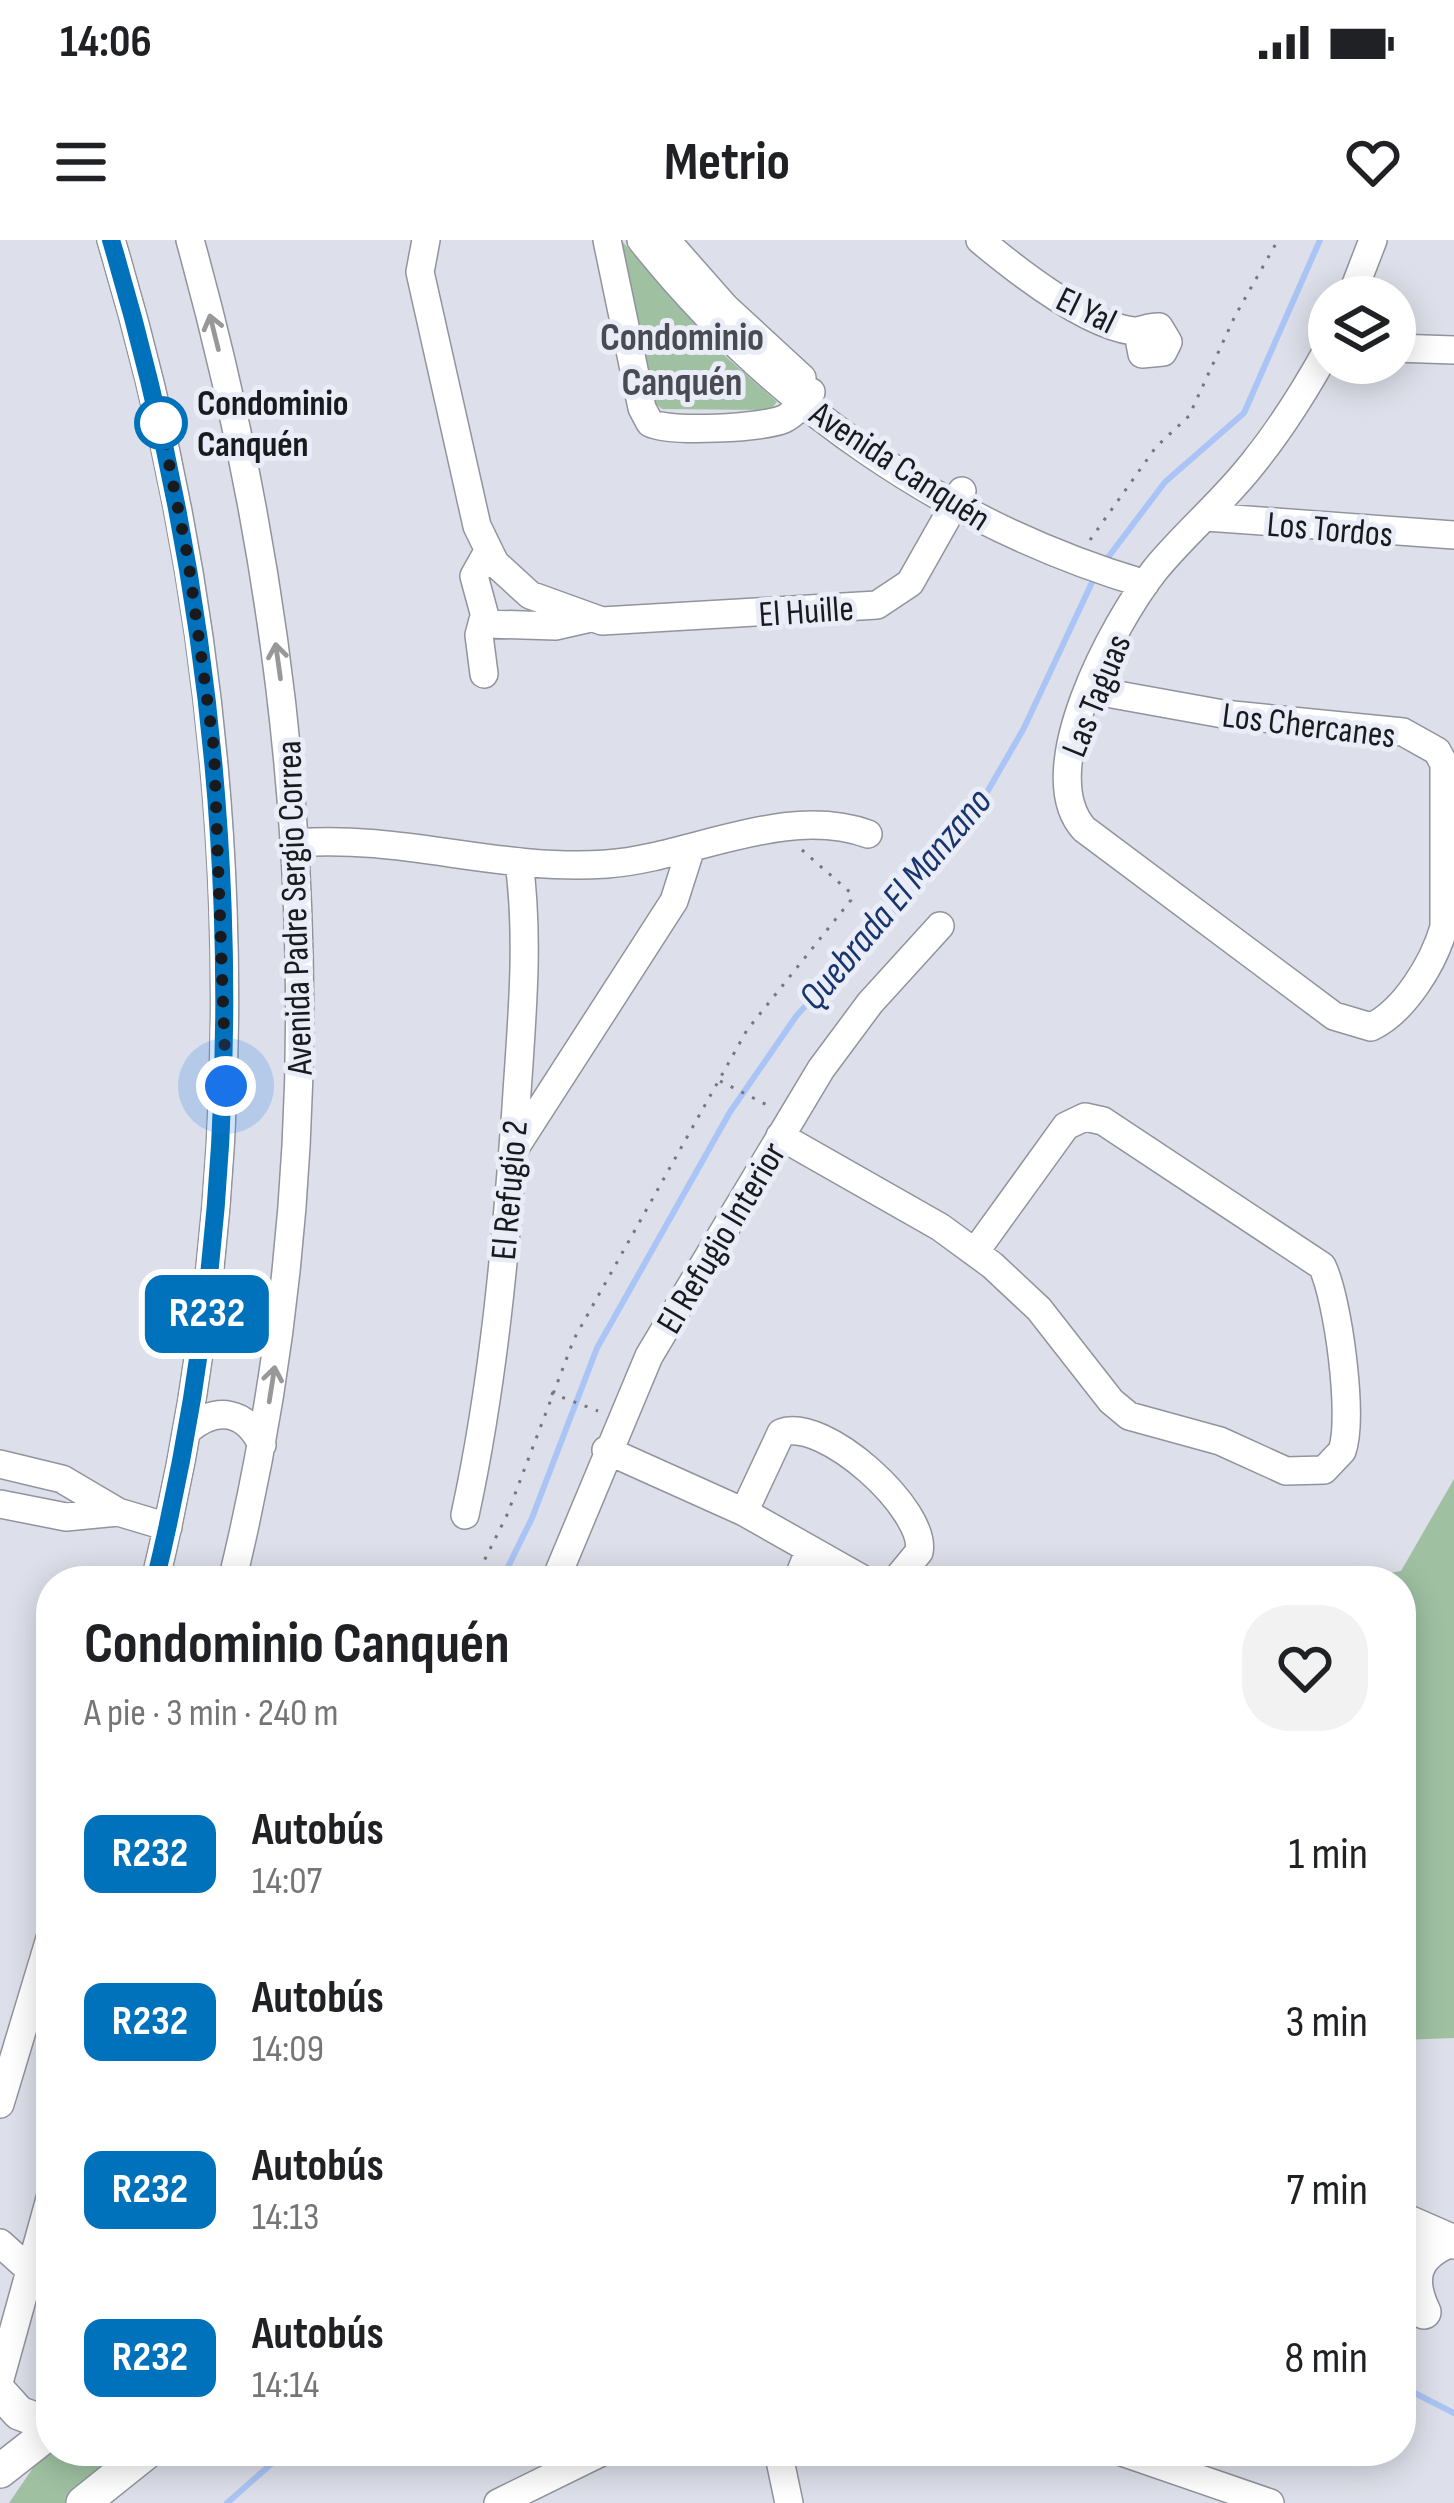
<!DOCTYPE html>
<html lang="es">
<meta charset="utf-8">
<style>
:root{--surface:#fff;--page:#f2f2f2;--text:#202124;--muted:#757577}
body{margin:0;font-family:"Sofia Sans Condensed",sans-serif;background:var(--page);color:var(--text);height:100vh;display:flex;flex-direction:column;font-size:45px;white-space:nowrap}
*{box-sizing:border-box;margin:0}
p{font-size:39px;color:var(--muted)}
.icon{flex:none;width:66px;height:66px;fill:none;stroke:currentColor;stroke-width:2;stroke-linecap:round;stroke-linejoin:round}
.map{position:relative;flex:1;overflow:hidden}
.panel{position:absolute;left:36px;top:1326px;width:1380px;height:900px;display:flex;flex-direction:column;background:var(--surface);border-radius:48px;box-shadow:0 6px 30px #0003}
.panel>*{flex:none}
.badge{padding:0 24px;border-radius:18px;font-size:42px;line-height:78px}
.fabs{position:absolute;left:1308px;top:36px;display:grid;gap:24px}
.fabs a{display:grid;place-items:center;width:108px;height:108px;border-radius:50%;background:var(--surface);box-shadow:0 6px 30px #0003;font-size:60px}
.you{position:absolute;width:60px;height:60px;margin:-30px;border:9px solid #fff;border-radius:50%;background:#1a73e8;box-shadow:0 0 0 18px #1a73e833}
.map>.badge{position:absolute;translate:-50% -50%;box-shadow:0 0 0 6px #fff}
.round{display:grid;place-items:center;flex:none;width:126px;height:126px;border-radius:48px;background:var(--page)}
.head{display:flex;align-items:center;justify-content:space-between;height:204px;padding:0 48px}
h1{font-size:57px;font-weight:700;line-height:90px}
ul{padding:0;list-style:none}
li{display:flex;align-items:center;gap:36px;height:168px;padding:0 48px}
li div{flex:1}
li b{display:block;font-size:45px}
li em{font-style:normal}
li .badge{min-width:132px;font-weight:700;text-align:center}
.status{display:flex;justify-content:space-between;align-items:center;height:84px;padding:0 60px;background:var(--surface);direction:ltr}
.status svg{height:33px;fill:currentColor}
header{display:flex;justify-content:space-between;align-items:center;height:156px;padding:0 48px;background:var(--surface);font-size:54px;font-weight:700}
.map>svg:first-child{display:block}
.green{fill:#9fc1a2}
.lines{fill:none;stroke-linecap:round;stroke-linejoin:round}
.stream{stroke:#aac5f5;stroke-width:6}
.minor-casing{stroke:#91939d;stroke-width:30}
.major-casing{stroke:#91939d;stroke-width:36}
.path{stroke:#75777d;stroke-width:3;stroke-dasharray:3 9;stroke-linecap:butt}
.minor{stroke:#fff;stroke-width:27}
.major{stroke:#fff;stroke-width:33}
.oneway{stroke:#989899}
.line-casing{stroke:#fff;stroke-width:27}
.line{stroke:#0072bc;stroke-width:18}
.walk{stroke:#191a1d;stroke-width:12;stroke-dasharray:0 21.6}
.stop-dot{fill:#fff;stroke:#0072bc;stroke-width:6}
.labels{text-anchor:middle;stroke-width:10;stroke-linejoin:round;paint-order:stroke}
.street-label{font-size:36px;fill:#191a1d;stroke:#eaedf7}
.stop-label{font-size:36px;font-weight:bold;fill:#191a1d;stroke:#eaedf7;text-anchor:start}
.neighbourhood-label{font-size:39px;font-weight:bold;fill:#494b53;stroke:#eaedf7}
.water-label{font-size:39px;font-style:italic;fill:#18366d;stroke:#eaedf7}
</style>
<div class="status"><b>14:06</b><svg viewBox="0 0 49 12"><path d="M0 12V9h3v3zM5 12V6h3v6zM10 12V3h3v9zM15 12V0h3v12zM26 1h20v11H26zM47 4h2v5h-2z"/></svg></div>
<header><svg class="icon" aria-label="menu" viewBox="0 0 24 24"><path d="M4 6h16M4 12h16M4 18h16"/></svg>Metrio<svg class="icon" aria-label="heart" viewBox="0 0 24 24"><path d="M12 20l-8-8c-3-5 5-10 8-4 3-6 11-1 8 4z"/></svg></header>
<div class="map">
<svg width="1454" height="2263" viewBox="0 0 1454 2263">
<rect width="100%" height="100%" fill="#dde0ea"/>
<path class="green" d="M 621,0 L 715,107 L 777,162 L 770,170 L 662,169 L 648,157 Z
M 1454,1239 L 1454,1798 L 1401,1800 L 1401,1341 L 1339,1341 L 1401,1331 Z
M 51,2211 L 131,2211 L 69,2263 L 9,2263 L 39,2219 Z"/>
<g class="lines">
<path class="stream" d="M 1106,320 L 1165,242 L 1244,173 L 1320,0
M 501,1341 L 532,1278 L 597,1108 L 730,872 L 797,775 L 897,669 L 975,573 L 1024,488 L 1095,336
M 1401,2146 L 1454,2173
M 227,2263 L 286,2211"/>
<defs>
<path id="minor" d="M 111,0 C 243,437 263,897 155,1341
M 190,0 C 312,439 341,896 232,1341
M 426,0 L 420,32 L 477,286 L 495,323 L 530,355 L 602,381 L 877,365 L 910,343 L 962,251
M 607,0 L 642,168 L 650,183 C 671,193 762,188 784,179 C 796,173 803,162 811,152
M 641,0 C 771,163 946,285 1145,344
M 666,0 L 725,67 L 802,138
M 980,0 C 1016,30 1086,85 1133,91 C 1141,92 1149,86 1159,87 L 1168,102 L 1163,112 L 1142,114 L 1138,93
M 1351,57 L 1373,0
M 1395,108 L 1454,110
M 1206,277 L 1454,295
M 488,311 L 474,336 L 487,384 L 555,386 L 586,379
M 483,380 L 479,395 L 484,434
M 1090,450 L 1223,474 L 1403,492 L 1437,511 L 1444,524 L 1444,687 C 1434,722 1405,771 1371,787 L 1334,776 L 1084,589 C 1032,532 1114,382 1155,330 C 1186,292 1224,261 1254,222 C 1283,186 1307,147 1329,107
M 296,603 C 400,594 502,632 607,624 C 690,618 785,564 868,594
M 780,896 L 940,987 L 992,1025 L 1039,1069 L 1111,1161 L 1129,1176 L 1220,1201 L 1286,1231 L 1324,1230 L 1342,1211 C 1354,1178 1338,1058 1322,1026 L 1103,881 L 1085,877 L 1066,886 L 975,1012
M 515,908 L 674,661 L 690,611
M 188,1190 C 217,1165 246,1171 262,1205
M 606,1210 L 744,1272 L 866,1341
M 0,1224 L 62,1239 L 118,1272 L 168,1287
M 0,1264 L 66,1277 L 118,1272
M 744,1272 L 781,1193 C 823,1175 928,1271 919,1312 L 895,1341
M 465,1275 C 494,1142 506,1004 516,868 C 521,786 530,704 519,622
M 555,1341 L 649,1116 L 821,829 L 870,763 L 940,686
M 797,1341 L 809,1311
M 0,1864 L 51,1695
M 0,2003 L 30,2030
M 0,2139 L 51,1955
M 778,2211 L 789,2263
M 1119,2211 L 1270,2263
M 498,2263 L 604,2211"/>
<path id="major" d="M 1401,1979 L 1454,2002
M 1424,2072 C 1407,2037 1415,2014 1451,2000
M 0,2152 L 19,2173 L 51,2185
M 0,2231 L 51,2191
M 83,2263 L 148,2211"/>
</defs>
<use href="#minor" class="minor-casing"/>
<use href="#major" class="major-casing"/>
<path class="path" d="M 1090,300 L 1156,207 L 1189,176 L 1235,76 L 1278,0
M 720,841 L 769,866
M 551,1153 L 598,1171
M 474,1341 L 507,1275 L 574,1099 L 747,790 L 851,660 L 851,653 L 802,610"/>
<use href="#minor" class="minor"/>
<use href="#major" class="major"/>
</g>
<defs><path id="oneway-shaft" d="M-6 0H5M1.5-3L5.5 0L1.5 3" fill="none" stroke-width="1.6" stroke-linecap="round" stroke-linejoin="round" transform="scale(3)"/></defs>
<g class="oneway">
<use href="#oneway-shaft" transform="translate(214 92) rotate(-104)"/>
<use href="#oneway-shaft" transform="translate(278 421) rotate(-98)"/>
<use href="#oneway-shaft" transform="translate(272 1144) rotate(-81)"/>
</g>
<g class="lines">
<defs>
<path id="line" d="M 111,0 C 242,438 263,896 155,1341"/>
</defs>
<use href="#line" class="line-casing"/>
<use href="#line" class="line"/>
<path class="walk" d="M 161,183 L 188,319 L 214,510 L 226,846"/>
</g>
<circle class="stop-dot" cx="161" cy="183" r="24"/>
<g class="labels">
<g class="street-label">
<text transform="translate(1087 69) rotate(26)" y="13">El Yal</text>
<text transform="translate(901 225) rotate(33)" y="13">Avenida Canquén</text>
<text transform="translate(1330 288) rotate(5)" y="13">Los Tordos</text>
<text transform="translate(806 370) rotate(-4)" y="13">El Huille</text>
<text transform="translate(1095 455) rotate(-68)" y="13">Las Taguas</text>
<text transform="translate(1309 484) rotate(7)" y="13">Los Chercanes</text>
<text transform="translate(293 668) rotate(-92)" y="13">Avenida Padre Sergio Correa</text>
<text transform="translate(508 950) rotate(-85)" y="13">El Refugio 2</text>
<text transform="translate(720 997) rotate(-59)" y="13">El Refugio Interior</text>
</g>
<g class="stop-label">
<text x="197" y="175">Condominio<tspan x="197" dy="41">Canquén</tspan></text>
</g>
<g class="neighbourhood-label">
<text x="682" y="110">Condominio<tspan x="682" dy="45">Canquén</tspan></text>
</g>
<g class="water-label">
<text transform="translate(894 658) rotate(-50)" y="14">Quebrada El Manzano</text>
</g>
</g>
</svg>
<div class="fabs">
<a><svg class="icon" aria-label="layers" viewBox="0 0 24 24"><path d="M12 4l9 5-9 5-9-5zM3 14l9 5 9-5"/></svg></a>
</div>
<div class="you" style="left:226px;top:846px"></div>
<b class="badge" style="left:207px;top:1074px;background:#0072bc;color:#fff">R232</b>
<section class="panel">
<div class="head"><div><h1>Condominio Canquén</h1><p>A pie · 3 min · 240 m</p></div><a class="round"><svg class="icon" aria-label="heart" viewBox="0 0 24 24"><path d="M12 20l-8-8c-3-5 5-10 8-4 3-6 11-1 8 4z"/></svg></a></div>
<ul>
<li><span class="badge" style="background:#0072bc;color:#fff">R232</span><div><b>Autobús</b><p>14:07</p></div><em>1 min</em></li>
<li><span class="badge" style="background:#0072bc;color:#fff">R232</span><div><b>Autobús</b><p>14:09</p></div><em>3 min</em></li>
<li><span class="badge" style="background:#0072bc;color:#fff">R232</span><div><b>Autobús</b><p>14:13</p></div><em>7 min</em></li>
<li><span class="badge" style="background:#0072bc;color:#fff">R232</span><div><b>Autobús</b><p>14:14</p></div><em>8 min</em></li>
</ul>
</section>
</div>
